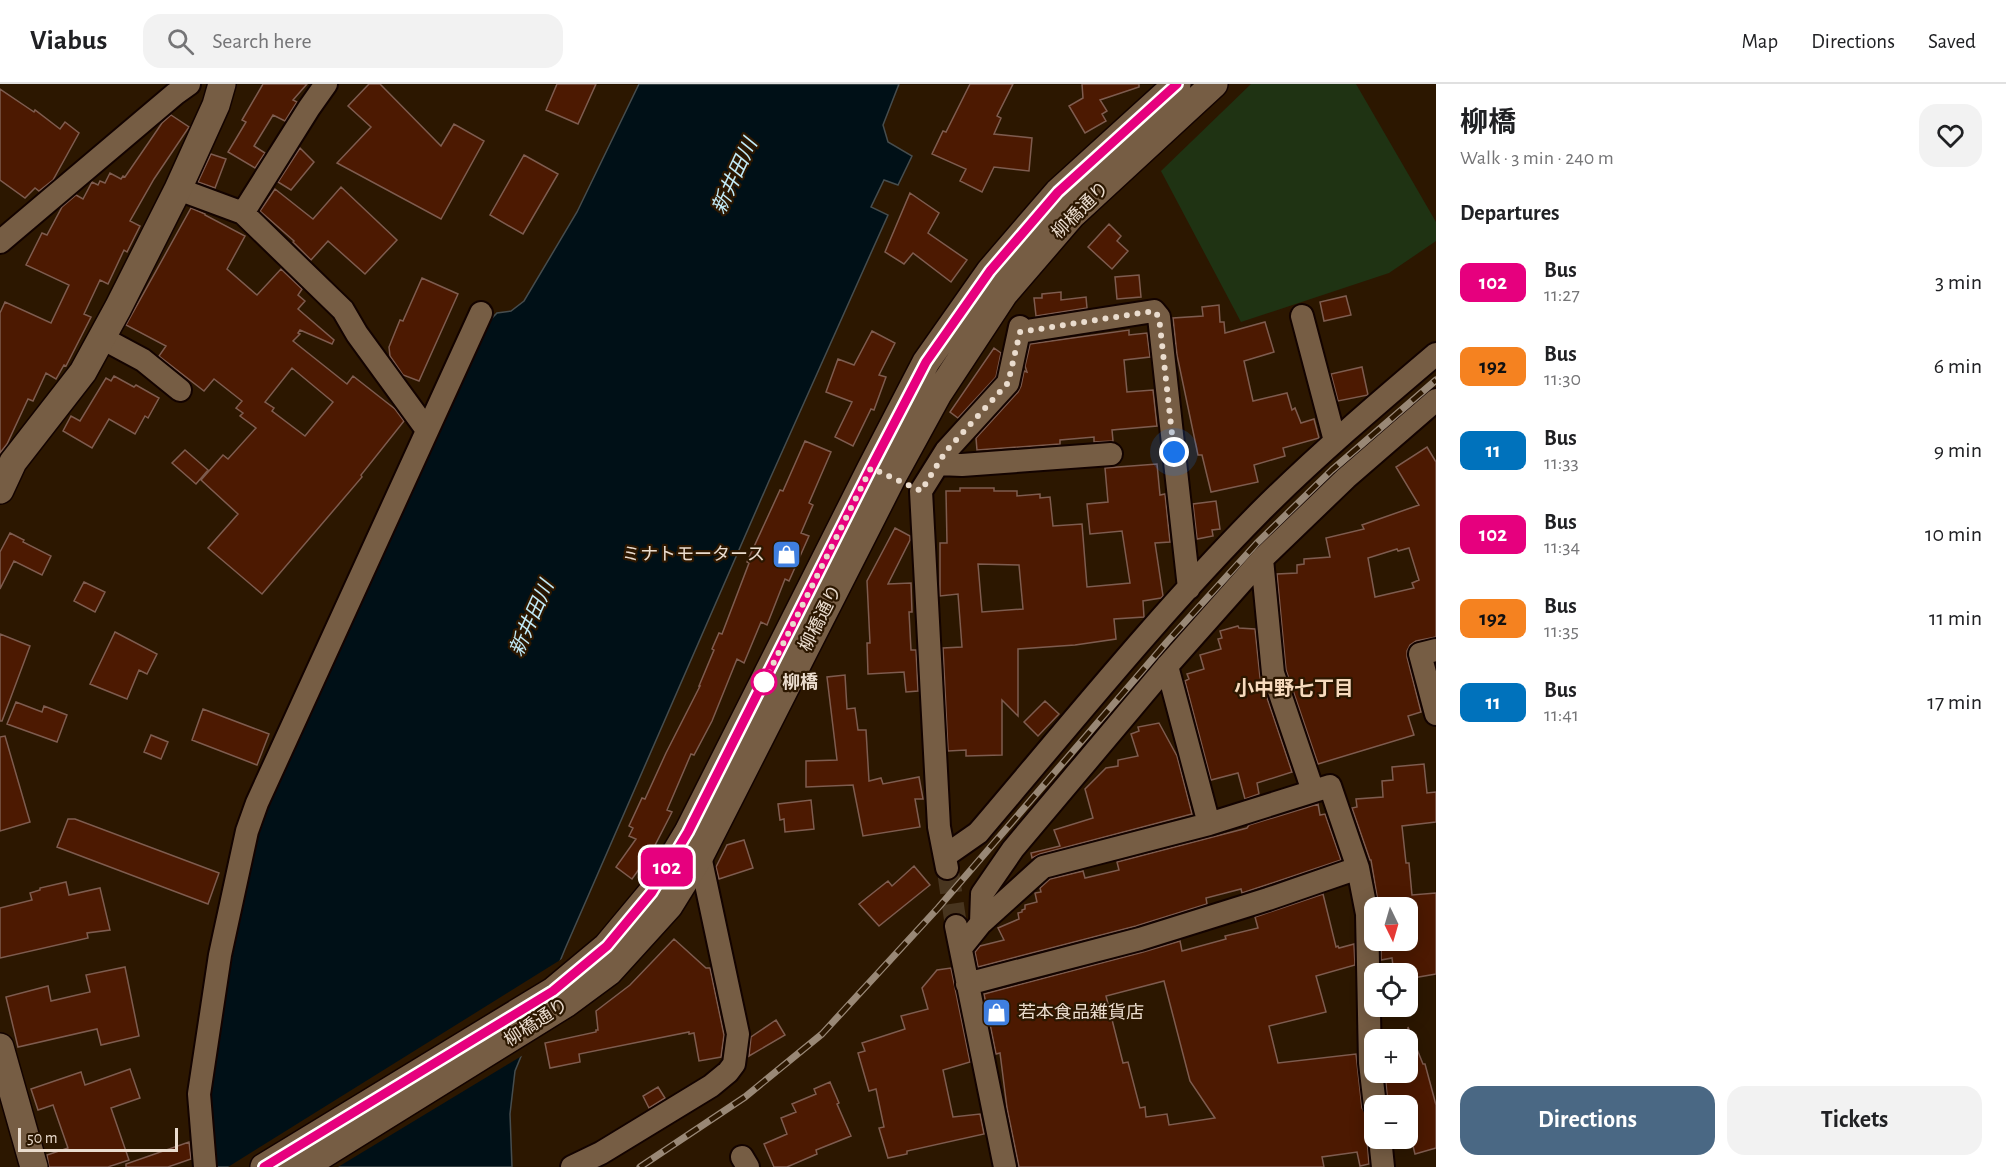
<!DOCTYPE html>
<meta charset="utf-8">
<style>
:root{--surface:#fff;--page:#f2f2f2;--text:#202124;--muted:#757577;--line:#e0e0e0;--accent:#4a6884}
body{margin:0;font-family:"Alegreya Sans","Noto Sans JP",sans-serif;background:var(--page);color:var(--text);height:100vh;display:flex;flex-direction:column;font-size:22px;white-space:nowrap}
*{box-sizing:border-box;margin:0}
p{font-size:20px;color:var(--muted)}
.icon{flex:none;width:33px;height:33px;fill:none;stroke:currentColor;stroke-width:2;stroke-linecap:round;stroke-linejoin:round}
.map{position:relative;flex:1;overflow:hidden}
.drawer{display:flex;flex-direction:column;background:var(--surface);width:570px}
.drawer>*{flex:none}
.badge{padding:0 12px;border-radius:9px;font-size:21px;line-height:39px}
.needle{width:39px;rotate:175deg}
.buttons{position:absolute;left:1364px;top:813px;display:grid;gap:12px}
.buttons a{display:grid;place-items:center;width:54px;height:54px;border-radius:12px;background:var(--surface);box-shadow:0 3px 15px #0003;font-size:30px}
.scale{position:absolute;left:18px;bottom:15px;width:160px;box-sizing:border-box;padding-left:6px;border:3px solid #eadcce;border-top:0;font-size:16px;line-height:21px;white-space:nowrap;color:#eadcce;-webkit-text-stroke:4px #2c1700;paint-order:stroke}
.you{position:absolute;width:30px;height:30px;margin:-15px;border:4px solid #fff;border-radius:50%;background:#1a73e8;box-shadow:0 0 0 9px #1a73e833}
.map>.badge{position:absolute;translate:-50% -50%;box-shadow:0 0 0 3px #fff}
h2{padding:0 24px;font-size:22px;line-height:54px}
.round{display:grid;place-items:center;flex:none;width:63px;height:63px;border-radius:18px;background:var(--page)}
.overview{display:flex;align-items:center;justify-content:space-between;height:102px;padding:0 24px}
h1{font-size:28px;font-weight:700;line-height:45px}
.primary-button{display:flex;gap:12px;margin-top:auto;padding:12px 24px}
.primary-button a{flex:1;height:69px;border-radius:18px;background:var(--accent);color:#fff;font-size:24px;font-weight:700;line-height:69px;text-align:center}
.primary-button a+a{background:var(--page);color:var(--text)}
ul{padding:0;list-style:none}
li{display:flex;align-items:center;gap:18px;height:84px;padding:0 24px}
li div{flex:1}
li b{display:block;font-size:22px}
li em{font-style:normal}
li .badge{min-width:66px;font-weight:700;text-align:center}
header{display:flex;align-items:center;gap:36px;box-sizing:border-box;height:84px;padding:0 30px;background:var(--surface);border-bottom:2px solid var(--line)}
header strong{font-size:28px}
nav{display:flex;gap:33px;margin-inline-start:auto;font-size:21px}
.search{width:420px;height:54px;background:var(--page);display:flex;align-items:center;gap:15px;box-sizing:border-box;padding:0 21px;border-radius:18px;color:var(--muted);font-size:22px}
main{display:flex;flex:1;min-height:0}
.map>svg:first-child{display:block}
.green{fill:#1f3313}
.water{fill:#001017;stroke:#464d4e;stroke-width:1.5}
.pier{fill:#2c1700}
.building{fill:#4c1901;stroke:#7e5c4f;stroke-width:1.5;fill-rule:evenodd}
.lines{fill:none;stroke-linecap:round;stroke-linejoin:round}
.minor-tunnel{stroke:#48351f;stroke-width:22;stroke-dasharray:22 11;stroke-linecap:butt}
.minor-casing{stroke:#130300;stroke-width:26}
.tertiary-casing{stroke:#130300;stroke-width:30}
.minor{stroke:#765d44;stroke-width:22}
.tertiary{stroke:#765d44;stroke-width:27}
.rail-casing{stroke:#998876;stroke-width:7}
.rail{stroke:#2c1700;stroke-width:4.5;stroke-dasharray:14;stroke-linecap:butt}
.line-casing{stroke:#fff;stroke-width:14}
.line{stroke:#e6007e;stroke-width:9}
.walk{stroke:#eadcce;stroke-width:6;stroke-dasharray:0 10.8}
.stop-dot{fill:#fff;stroke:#e6007e;stroke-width:3}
.labels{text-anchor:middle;stroke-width:4.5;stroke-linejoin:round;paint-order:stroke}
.street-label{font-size:18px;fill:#eadcce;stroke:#2c1700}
.poi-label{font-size:18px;fill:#eadcce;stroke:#2c1700;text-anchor:end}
.stop-label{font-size:18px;font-weight:bold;fill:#eadcce;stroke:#2c1700;text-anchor:start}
.water-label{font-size:20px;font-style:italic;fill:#c2ebf8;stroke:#2c1700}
.neighbourhood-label{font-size:20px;font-weight:bold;fill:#f7dbbe;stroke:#2c1700}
</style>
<header>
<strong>Viabus</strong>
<div class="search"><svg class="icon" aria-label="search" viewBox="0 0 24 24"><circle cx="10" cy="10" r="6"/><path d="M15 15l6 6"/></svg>Search here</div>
<nav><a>Map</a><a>Directions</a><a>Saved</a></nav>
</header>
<main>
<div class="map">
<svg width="1436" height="1083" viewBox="0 0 1436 1083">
<rect width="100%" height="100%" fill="#2c1700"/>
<path class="green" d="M 1251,0 L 1356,0 L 1436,138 L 1436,157 L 1389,189 L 1241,238 L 1161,87 Z"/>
<path class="water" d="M 639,0 L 899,0 L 883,41 L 888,58 L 912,72 L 898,101 L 884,96 L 871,123 L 888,131 L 769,397 L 565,865 L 515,987 L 510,1030 L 512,1083 L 212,1083 L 206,1011 L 254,752 L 491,235 L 497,229 L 511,227 L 524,217 L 577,128 Z"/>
<path class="pier" d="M 565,873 L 525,970 L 338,1083 L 228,1083 Z"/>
<path class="building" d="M 263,0 L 307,0 L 293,16 L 297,18 L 285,37 L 273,31 L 254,62 L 265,69 L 255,84 L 228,68 L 246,38 L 242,36 Z
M 369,0 L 380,0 L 441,62 L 454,40 L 484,57 L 441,135 L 337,79 L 371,43 L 348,22 Z
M 557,0 L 596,0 L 578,40 L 546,26 Z
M 970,0 L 1013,0 L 997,32 L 1001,34 L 994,50 L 1032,54 L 1029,87 L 994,83 L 982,108 L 960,97 L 966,85 L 932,70 L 943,47 L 946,48 Z
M 1082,0 L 1139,0 L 1139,3 L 1100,16 L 1107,27 L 1102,30 L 1106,37 L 1085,49 L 1069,22 L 1083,14 Z
M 0,5 L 34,28 L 35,26 L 60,45 L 65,38 L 79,49 L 53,96 L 39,107 L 35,104 L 25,114 L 0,96 Z
M 171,31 L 189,43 L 154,95 L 130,137 L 140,142 L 127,168 L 124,166 L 108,200 L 100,196 L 84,230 L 91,233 L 66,282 L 64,281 L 56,295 L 46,289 L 33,317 L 28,315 L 7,360 L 0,369 L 0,229 L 5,218 L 51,239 L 69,201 L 26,181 L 42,149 L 47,151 L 62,123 L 76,111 L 83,115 L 92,98 L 98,101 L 100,97 L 105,99 L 110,89 L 121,95 L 123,92 L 125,93 L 162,39 Z
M 300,64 L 314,78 L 291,106 L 278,98 Z
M 211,70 L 226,75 L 215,104 L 198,98 Z
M 524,71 L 558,90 L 523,150 L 490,131 Z
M 341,103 L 397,156 L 365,190 L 328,157 L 311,176 L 293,158 L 294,157 L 260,127 L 275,105 L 313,135 Z
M 910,109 L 939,129 L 928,149 L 967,176 L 951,198 L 913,169 L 904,180 L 885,168 Z
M 191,124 L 205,130 L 205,131 L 245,152 L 227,185 L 257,211 L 281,185 L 302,205 L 298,211 L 305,217 L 298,225 L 334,256 L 332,260 L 300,246 L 298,249 L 300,250 L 293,257 L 347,300 L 353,292 L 395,325 L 404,337 L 361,391 L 362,393 L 262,510 L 208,464 L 238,430 L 201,396 L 223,371 L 228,375 L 256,344 L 240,332 L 243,329 L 236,324 L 242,317 L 214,295 L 204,307 L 159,272 L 166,262 L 126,241 ZM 292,284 L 333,318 L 305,352 L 272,327 L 274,324 L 265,318 Z
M 1109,140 L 1121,152 L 1117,157 L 1128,167 L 1112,185 L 1088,163 Z
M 1139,191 L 1141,213 L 1117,215 L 1115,193 Z
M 422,194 L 458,210 L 419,297 L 403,291 L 390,272 L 389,263 L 400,236 L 403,237 Z
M 1061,208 L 1061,216 L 1086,213 L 1087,224 L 1036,232 L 1034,214 L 1042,214 L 1042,210 Z
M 1346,212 L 1351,231 L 1324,237 L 1320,218 Z
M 1219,221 L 1220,238 L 1224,238 L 1225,249 L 1265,238 L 1274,268 L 1244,277 L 1253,317 L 1287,309 L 1292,326 L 1295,324 L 1301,339 L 1314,335 L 1319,354 L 1283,364 L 1285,372 L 1254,381 L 1258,398 L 1211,408 L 1202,371 L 1198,371 L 1177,271 L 1173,234 L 1203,232 L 1202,223 Z
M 1129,246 L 1129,251 L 1147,249 L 1150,273 L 1124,276 L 1127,308 L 1153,306 L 1157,342 L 1112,346 L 1113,357 L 1094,358 L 1094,353 L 1060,356 L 1060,360 L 977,366 L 976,354 L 1018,308 L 1021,302 L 1024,287 L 1027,288 L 1025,282 L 1030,260 Z
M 872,247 L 895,259 L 879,291 L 886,293 L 874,326 L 871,325 L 853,362 L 835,353 L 852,318 L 826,308 L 838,275 L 854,281 Z
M 994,264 L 1001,269 L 996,293 L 958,334 L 950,328 Z
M 1362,283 L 1368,311 L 1338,317 L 1331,290 Z
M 114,292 L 134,303 L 136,301 L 159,314 L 148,334 L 145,332 L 135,350 L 109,335 L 92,364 L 63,347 L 71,332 L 80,337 L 106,294 L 111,297 Z
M 805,357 L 831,368 L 809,419 L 813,421 L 801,449 L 809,452 L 789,497 L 785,495 L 767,541 L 761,538 L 744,579 L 737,575 L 712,637 L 694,671 L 691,670 L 667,726 L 672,728 L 652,767 L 632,795 L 616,783 L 636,755 L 629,752 L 633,744 L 629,742 L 642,714 L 645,715 L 666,669 L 700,602 L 699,602 L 714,566 L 712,565 L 719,549 L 722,550 L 749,479 L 747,478 L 780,406 L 783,407 Z
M 1427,363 L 1436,378 L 1436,553 L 1416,557 L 1410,561 L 1407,567 L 1407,573 L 1421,628 L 1408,632 L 1414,651 L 1318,680 L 1286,586 L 1277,490 L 1297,489 L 1297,481 L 1304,480 L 1304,475 L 1330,473 L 1326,454 L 1364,445 L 1362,441 L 1419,421 L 1396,383 ZM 1409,464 L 1419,496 L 1412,499 L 1414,504 L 1375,513 L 1368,474 L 1397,465 L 1398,467 Z
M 185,366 L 208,386 L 196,400 L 172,379 Z
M 1157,380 L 1160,411 L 1165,410 L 1170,458 L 1155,459 L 1163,512 L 1161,514 L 1143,517 L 1144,533 L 1114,535 L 1116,555 L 1075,561 L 1018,565 L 1018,632 L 1002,616 L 1002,671 L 966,672 L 966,666 L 948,667 L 943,564 L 962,563 L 958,510 L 940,512 L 940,459 L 947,459 L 946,407 L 960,407 L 960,404 L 994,404 L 994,407 L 1017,407 L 1017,412 L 1040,410 L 1040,414 L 1050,413 L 1053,442 L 1082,440 L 1087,503 L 1130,499 L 1122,447 L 1090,450 L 1087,420 L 1108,418 L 1105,384 ZM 978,480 L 1019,481 L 1023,525 L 982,528 Z
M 1216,417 L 1220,445 L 1212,446 L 1213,452 L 1197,455 L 1193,420 Z
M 895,444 L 910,452 L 910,456 L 888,500 L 911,499 L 912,528 L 909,528 L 911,566 L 916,566 L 918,607 L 906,608 L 904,588 L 868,590 L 867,559 L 870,559 L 867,497 Z
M 10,449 L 24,456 L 23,458 L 51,472 L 42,491 L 14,477 L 0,505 L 0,468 Z
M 84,498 L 105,508 L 95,528 L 74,517 Z
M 1238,542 L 1239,544 L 1255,545 L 1260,593 L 1292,688 L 1257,699 L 1259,710 L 1245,715 L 1238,689 L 1211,696 L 1185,597 L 1189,595 L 1187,590 L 1204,585 L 1200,571 L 1221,565 L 1218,555 L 1222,554 L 1220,547 Z
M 115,548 L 157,570 L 147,590 L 139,586 L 127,615 L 90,600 Z
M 0,550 L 30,562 L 2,637 L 0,637 Z
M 845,591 L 847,625 L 855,624 L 858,646 L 866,646 L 869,697 L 881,694 L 883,700 L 919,693 L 923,715 L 915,715 L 920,743 L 863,752 L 853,701 L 806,703 L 806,677 L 837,676 L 827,593 Z
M 1045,617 L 1059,630 L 1038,652 L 1024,638 Z
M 16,618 L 42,628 L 44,622 L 67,631 L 57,658 L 7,640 Z
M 203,625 L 269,650 L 257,681 L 192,656 Z
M 1159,639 L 1177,672 L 1192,730 L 1040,770 L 1032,774 L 1031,769 L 1060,762 L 1054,746 L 1093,734 L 1085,705 L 1106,684 L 1118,682 L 1118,676 L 1138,672 L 1131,650 L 1139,647 L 1138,643 Z
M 151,651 L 168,658 L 161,675 L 144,668 Z
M 5,652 L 30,738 L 0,747 L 0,653 Z
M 1424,680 L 1427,709 L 1436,708 L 1436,738 L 1402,742 L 1406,779 L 1409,779 L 1412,811 L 1436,809 L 1436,890 L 1407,895 L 1407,890 L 1394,890 L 1392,874 L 1381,876 L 1381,856 L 1407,856 L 1407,824 L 1379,824 L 1371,776 L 1370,776 L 1352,724 L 1357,723 L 1356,715 L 1383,713 L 1382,697 L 1393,696 L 1392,683 Z
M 811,716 L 814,745 L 785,748 L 784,735 L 780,736 L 778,720 Z
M 1318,720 L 1320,731 L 1325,730 L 1341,776 L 1242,809 L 1241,805 L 1206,814 L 1207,820 L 1136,842 L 978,883 L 975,868 L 980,862 L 1004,856 L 998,844 L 1019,835 L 1018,829 L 1022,828 L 1022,826 L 1025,825 L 1025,821 L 1037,818 L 1035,809 L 1041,808 L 1040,804 L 1050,795 L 1083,787 L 1085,794 L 1119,786 L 1117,778 L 1247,744 L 1249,741 Z
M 68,735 L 75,735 L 219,789 L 208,820 L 57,763 Z
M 744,756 L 753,784 L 719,795 L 716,783 L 727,761 Z
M 914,782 L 930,801 L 879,842 L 859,820 L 888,797 L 892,802 Z
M 66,798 L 69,811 L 100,804 L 110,846 L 87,849 L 88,854 L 0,874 L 0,824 L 32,816 L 30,809 L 40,806 L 40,804 Z
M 1323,810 L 1336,863 L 1338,862 L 1339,864 L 1354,860 L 1355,881 L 1316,892 L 1326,928 L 1269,942 L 1278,979 L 1356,970 L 1362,1024 L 1368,1033 L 1370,1045 L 1367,1055 L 1369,1080 L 1360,1082 L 1357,1068 L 1322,1073 L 1324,1083 L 1019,1083 L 1007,1024 L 1000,969 L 996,970 L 984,910 L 1143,868 L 1180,857 L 1182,867 L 1226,855 L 1225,852 L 1258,844 L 1255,833 ZM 1164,897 L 1190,997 L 1215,1034 L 1169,1041 L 1167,1030 L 1146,1033 L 1145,1023 L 1140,1024 L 1128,978 L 1123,979 L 1106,912 Z
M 674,855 L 706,884 L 710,884 L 724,951 L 721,973 L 699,977 L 694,949 L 689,950 L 689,948 L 579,970 L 580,978 L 550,984 L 545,959 L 596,948 L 596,946 L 598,946 L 596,927 L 630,901 Z
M 125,883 L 139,952 L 101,961 L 97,945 L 18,963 L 6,913 L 48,902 L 51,917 L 90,908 L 86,891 Z
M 951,884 L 970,978 L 943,986 L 953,1033 L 980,1030 L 984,1050 L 907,1067 L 907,1070 L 888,1074 L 879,1044 L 884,1043 L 876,1005 L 869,1007 L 858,969 L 865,967 L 862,959 L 905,945 L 901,932 L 928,925 L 922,904 L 937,886 Z
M 776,936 L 785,951 L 749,972 L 751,953 Z
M 1408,943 L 1423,980 L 1425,980 L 1436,1021 L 1436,1064 L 1415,1070 L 1407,1038 L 1407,1022 L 1388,1022 L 1385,988 L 1407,988 Z
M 130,985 L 140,1014 L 111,1024 L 129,1076 L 108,1083 L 49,1083 L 47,1071 L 68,1064 L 53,1021 L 38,1026 L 31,1005 L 81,988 L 85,1001 Z
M 830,998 L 839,1019 L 837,1020 L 851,1052 L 816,1066 L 817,1070 L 787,1083 L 774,1083 L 764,1060 L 787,1050 L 781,1034 L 796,1028 L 792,1020 L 816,1010 L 814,1005 Z
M 658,1003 L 665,1014 L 649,1024 L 643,1012 Z
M 189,1058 L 191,1075 L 168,1083 L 126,1083 L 126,1080 Z"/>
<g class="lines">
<path class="minor-tunnel" d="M 948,787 L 956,842"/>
<defs>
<path id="minor" d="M 178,105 L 243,129 L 343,226 L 357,250 L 427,346
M 243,129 L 309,24 L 326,0
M 0,158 L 175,10 L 189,0
M 1302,232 L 1335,357
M 1020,248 L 1154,227 L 1159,233 L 1189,504
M 102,254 L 143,276 L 180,306
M 938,380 L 962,381 L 1111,370
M 1262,475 L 1273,589 L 1313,707
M 1436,566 L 1420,570 L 1436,630
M 1167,582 L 1209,740
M 945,772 L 978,749 C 1070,641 1160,529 1260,428 C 1316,372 1376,321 1436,270
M 947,784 L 939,743 L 921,407 L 946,367 L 1008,299 L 1020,243
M 981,839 L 982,810 L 1013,765 L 1167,582 L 1262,475 L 1346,394 L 1436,316
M 956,842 L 1005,1083
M 961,864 L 981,839 L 1043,783 L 1209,740 L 1330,702 L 1358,784
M 967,900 L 1140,855 L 1268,815 L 1358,784 L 1367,830 L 1370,979 L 1375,1022
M 1380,1054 L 1383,1083
M 742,1073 L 748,1083
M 205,1083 L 199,1010 L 220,871 L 247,747 L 257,719 L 481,229
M 572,1083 L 601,1069 L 711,1002 L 728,988 L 734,980 L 738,950 L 700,772"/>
<path id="tertiary" d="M 0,406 L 13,378 L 83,288 L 118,224 L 178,105 L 216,21 L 222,0
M 0,963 L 34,1083
M 264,1083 L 553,907 L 607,862 L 652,808 L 688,748 L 871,384 L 926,278 L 990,187 L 1058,108 L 1177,0
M 303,1083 L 567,919 L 609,888 L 669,822 L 700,772 L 892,394 L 938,310 L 1004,210 L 1072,131 L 1214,0"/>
</defs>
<use href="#minor" class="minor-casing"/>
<use href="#tertiary" class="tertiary-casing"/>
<use href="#minor" class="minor"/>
<use href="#tertiary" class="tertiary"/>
<defs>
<path id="rail" d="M 640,1083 L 745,1013 L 822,950 L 938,824 L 1167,558 L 1257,459 L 1332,386 L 1436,296"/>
</defs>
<use href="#rail" class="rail-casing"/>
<use href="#rail" class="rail"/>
</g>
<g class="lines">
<defs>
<path id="line" d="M 264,1083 L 553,907 L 607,862 L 652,808 L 688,748 L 871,384 L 926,278 L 990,187 L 1058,108 L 1177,0"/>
</defs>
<use href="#line" class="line-casing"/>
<use href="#line" class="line"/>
<path class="walk" d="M 764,598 L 871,384 L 921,407 L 946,367 L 1008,299 L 1020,248 L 1154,227 L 1159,233 L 1174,368"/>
</g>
<defs>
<symbol id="shop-square" viewBox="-11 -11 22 22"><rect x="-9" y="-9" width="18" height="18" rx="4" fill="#3f7fe0" stroke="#2c1700"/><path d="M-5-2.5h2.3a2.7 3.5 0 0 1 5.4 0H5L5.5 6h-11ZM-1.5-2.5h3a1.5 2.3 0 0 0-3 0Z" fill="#fff"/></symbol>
</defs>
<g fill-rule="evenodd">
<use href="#shop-square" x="770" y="454" width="33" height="33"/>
<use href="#shop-square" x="980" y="912" width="33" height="33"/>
</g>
<circle class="stop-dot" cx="764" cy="598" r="12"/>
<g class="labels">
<g class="street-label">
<text transform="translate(1080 126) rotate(-45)" y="6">柳橋通り</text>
<text transform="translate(820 534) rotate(-63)" y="6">柳橋通り</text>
<text transform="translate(536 938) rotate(-33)" y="6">柳橋通り</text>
</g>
<g class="poi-label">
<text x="765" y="476">ミナトモータース</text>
<text x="1018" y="934" text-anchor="start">若本食品雑貨店</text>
</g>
<g class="stop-label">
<text x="782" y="604">柳橋</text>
</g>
<g class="water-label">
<text transform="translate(734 92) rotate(-65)" y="7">新井田川</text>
<text transform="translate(531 534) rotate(-66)" y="7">新井田川</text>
</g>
<g class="neighbourhood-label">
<text x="1294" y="611">小中野七丁目</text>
</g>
</g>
</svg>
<div class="buttons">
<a><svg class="needle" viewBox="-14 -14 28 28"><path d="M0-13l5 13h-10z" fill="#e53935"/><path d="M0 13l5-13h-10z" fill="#757577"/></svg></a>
<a><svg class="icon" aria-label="locate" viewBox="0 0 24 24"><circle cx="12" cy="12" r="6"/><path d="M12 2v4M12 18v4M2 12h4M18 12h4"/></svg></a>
<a>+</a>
<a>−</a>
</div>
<div class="scale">50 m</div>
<div class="you" style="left:1174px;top:368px"></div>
<b class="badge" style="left:667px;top:783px;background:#e6007e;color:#fff">102</b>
</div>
<section class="drawer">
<div class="overview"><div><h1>柳橋</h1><p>Walk · 3 min · 240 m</p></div><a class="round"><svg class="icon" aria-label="heart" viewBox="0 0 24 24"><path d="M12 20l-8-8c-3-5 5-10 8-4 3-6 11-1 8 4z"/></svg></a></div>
<h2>Departures</h2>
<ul>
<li><span class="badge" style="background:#e6007e;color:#fff">102</span><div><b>Bus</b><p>11:27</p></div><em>3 min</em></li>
<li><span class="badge" style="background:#f58220;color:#111">192</span><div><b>Bus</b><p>11:30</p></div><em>6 min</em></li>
<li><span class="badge" style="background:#0072bc;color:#fff">11</span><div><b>Bus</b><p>11:33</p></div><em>9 min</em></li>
<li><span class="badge" style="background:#e6007e;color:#fff">102</span><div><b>Bus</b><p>11:34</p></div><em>10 min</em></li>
<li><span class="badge" style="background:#f58220;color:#111">192</span><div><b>Bus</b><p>11:35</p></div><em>11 min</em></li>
<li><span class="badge" style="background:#0072bc;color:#fff">11</span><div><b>Bus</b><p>11:41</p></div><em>17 min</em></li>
</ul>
<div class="primary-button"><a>Directions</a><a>Tickets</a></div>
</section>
</main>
